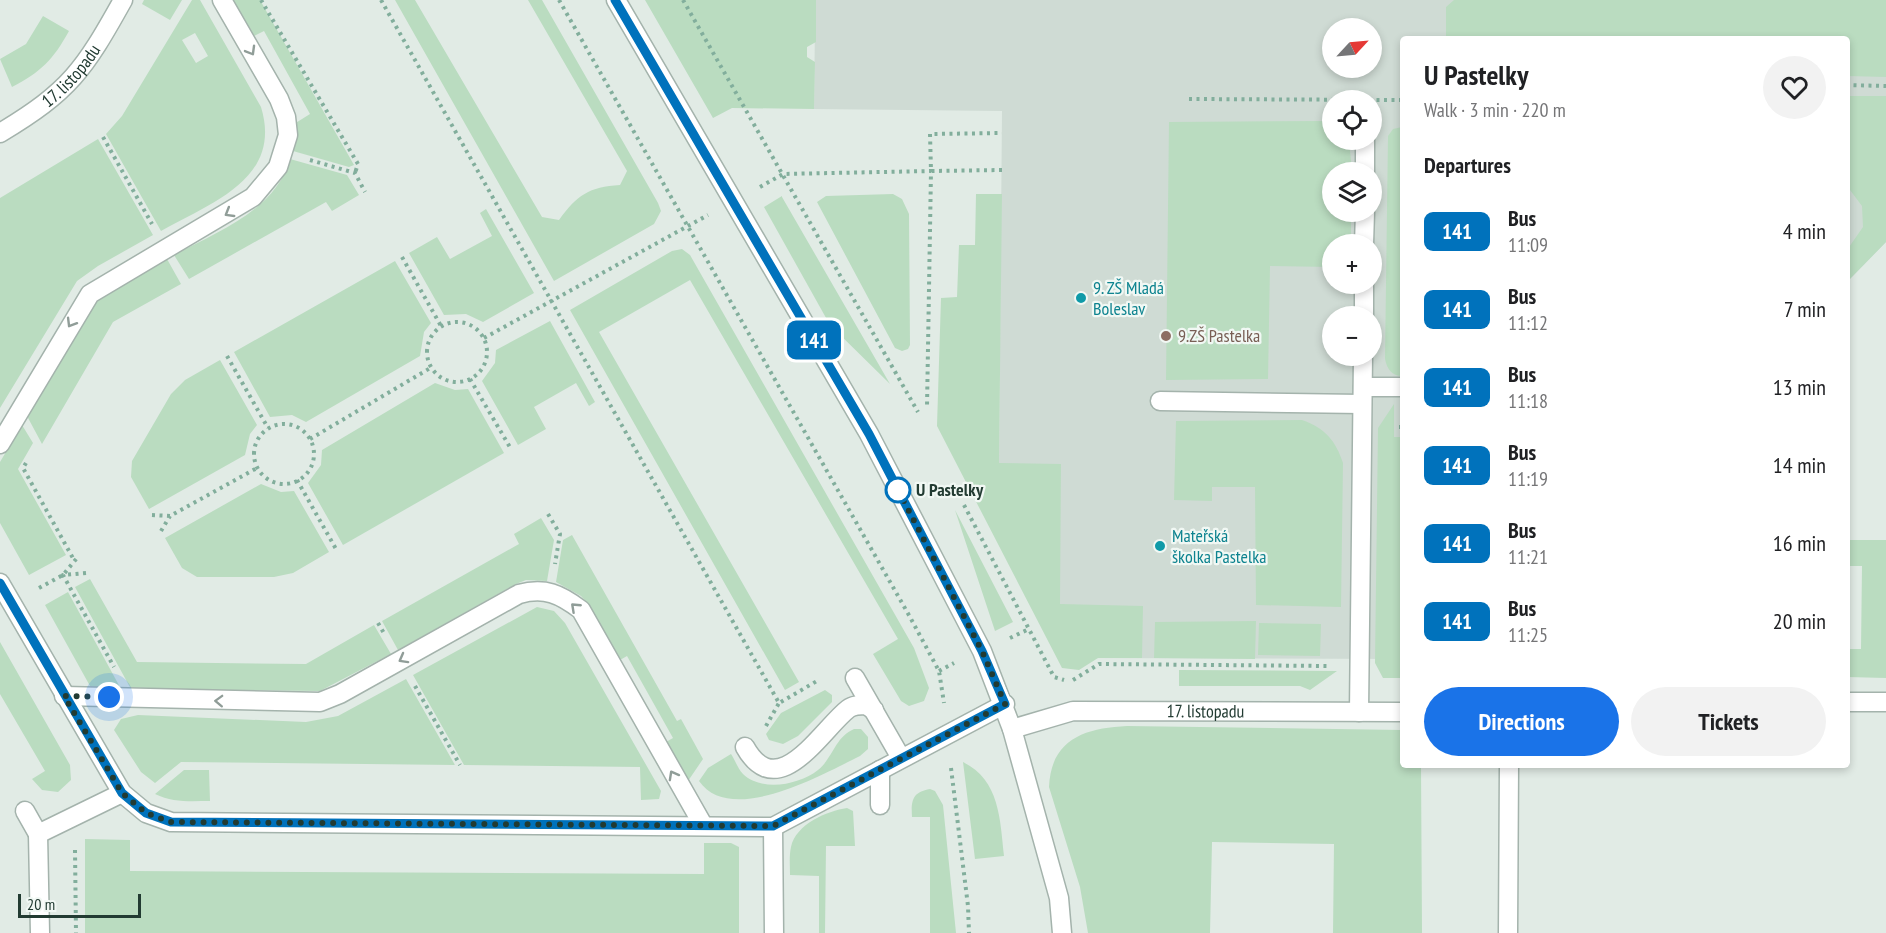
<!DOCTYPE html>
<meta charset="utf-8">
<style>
:root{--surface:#fff;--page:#f2f2f2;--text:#202124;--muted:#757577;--accent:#1a73e8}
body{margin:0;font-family:"PT Sans Narrow",sans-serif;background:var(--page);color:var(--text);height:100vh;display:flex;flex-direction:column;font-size:22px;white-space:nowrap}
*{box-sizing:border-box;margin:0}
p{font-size:20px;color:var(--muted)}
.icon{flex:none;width:33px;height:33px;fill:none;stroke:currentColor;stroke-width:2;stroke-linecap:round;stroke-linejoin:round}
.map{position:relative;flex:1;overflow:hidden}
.drawer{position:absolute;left:1400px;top:36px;width:450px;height:732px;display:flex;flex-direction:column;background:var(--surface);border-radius:6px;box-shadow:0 3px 9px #0003}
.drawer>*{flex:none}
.badge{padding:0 12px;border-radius:9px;font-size:21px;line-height:39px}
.needle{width:39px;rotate:64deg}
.tools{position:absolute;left:1322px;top:18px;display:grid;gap:12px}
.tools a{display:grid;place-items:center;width:60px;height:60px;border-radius:50%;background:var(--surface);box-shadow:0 3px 9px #0003;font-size:30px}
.scale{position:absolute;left:18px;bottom:15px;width:123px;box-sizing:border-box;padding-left:6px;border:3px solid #223b32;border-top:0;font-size:16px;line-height:21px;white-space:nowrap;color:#223b32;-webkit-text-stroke:4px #f1f8f4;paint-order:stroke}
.you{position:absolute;width:30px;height:30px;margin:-15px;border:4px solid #fff;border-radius:50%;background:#1a73e8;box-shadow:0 0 0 9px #1a73e833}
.map>.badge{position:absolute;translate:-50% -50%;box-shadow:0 0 0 3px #fff}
h2{padding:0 24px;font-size:22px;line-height:54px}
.round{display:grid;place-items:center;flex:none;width:63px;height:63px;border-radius:32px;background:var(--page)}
.headline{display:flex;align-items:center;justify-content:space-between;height:102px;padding:0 24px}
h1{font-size:28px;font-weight:700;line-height:45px}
.primary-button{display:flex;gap:12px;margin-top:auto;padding:12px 24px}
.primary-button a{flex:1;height:69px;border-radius:36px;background:var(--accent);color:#fff;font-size:24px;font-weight:700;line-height:69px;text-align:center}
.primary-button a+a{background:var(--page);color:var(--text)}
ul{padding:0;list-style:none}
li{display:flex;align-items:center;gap:18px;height:78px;padding:0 24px}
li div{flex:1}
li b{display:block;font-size:22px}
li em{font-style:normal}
li .badge{min-width:66px;font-weight:700;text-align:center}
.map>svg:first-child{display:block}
.built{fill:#cfdbd4;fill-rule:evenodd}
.green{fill:#badcc0;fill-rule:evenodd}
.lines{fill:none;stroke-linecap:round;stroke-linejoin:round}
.minor-casing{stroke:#a4b3ac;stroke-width:21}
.path{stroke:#82ae9c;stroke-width:4;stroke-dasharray:3 4.5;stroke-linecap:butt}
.minor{stroke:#fff;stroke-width:18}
.oneway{stroke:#909d98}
.line-casing{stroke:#fff;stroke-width:14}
.line{stroke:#0072bc;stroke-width:9}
.walk{stroke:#223b32;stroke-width:6;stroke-dasharray:0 10.8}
.culture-dot{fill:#0f9aa8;stroke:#f1f8f4;stroke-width:2}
.education-dot{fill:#8d6e63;stroke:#f1f8f4;stroke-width:2}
.stop-dot{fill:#fff;stroke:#0072bc;stroke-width:3}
.labels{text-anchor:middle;stroke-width:4.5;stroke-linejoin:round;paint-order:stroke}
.street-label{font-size:18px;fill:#223b32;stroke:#f1f8f4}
.culture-label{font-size:18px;fill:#0d838f;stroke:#f1f8f4;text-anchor:start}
.education-label{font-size:18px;fill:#785e54;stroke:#f1f8f4;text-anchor:start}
.stop-label{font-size:18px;font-weight:bold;fill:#223b32;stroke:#f1f8f4;text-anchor:start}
</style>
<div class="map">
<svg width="1886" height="933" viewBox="0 0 1886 933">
<rect width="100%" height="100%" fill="#e1ebe5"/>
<path class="built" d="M 698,0 L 1886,0 L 1886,242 L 1847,282 L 1846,39 L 1402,39 L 1402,659 L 1076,658 L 999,464 L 1002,111 L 814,109 L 815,22 ZM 1332,28 L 1371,28 L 1371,68 L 1332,68 ZM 1332,100 L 1371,100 L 1371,140 L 1332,140 ZM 1332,172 L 1371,172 L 1371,212 L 1332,212 ZM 1332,244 L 1371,244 L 1371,284 L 1332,284 ZM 1332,316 L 1371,316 L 1371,356 L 1332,356 Z"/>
<path class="green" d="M 144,0 L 182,0 L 170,20 L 142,4 Z
M 192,0 L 200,0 L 261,107 C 283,179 211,203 161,231 L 106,134 L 122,116 ZM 195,33 L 208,56 L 196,63 L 182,40 Z
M 233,0 L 260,0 L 354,165 L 349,167 L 293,151 L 294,124 L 310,114 L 264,31 L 254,36 Z
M 395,0 L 415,0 L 542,217 L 559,220 C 577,195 589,187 620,185 L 627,171 L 528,0 L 542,0 L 658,203 L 661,211 L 654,224 L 554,281 Z
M 645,0 L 816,0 L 816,42 L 807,47 L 807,57 L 815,62 L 814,109 L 732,108 L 713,118 Z
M 1454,0 L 1886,0 L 1886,77 L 1847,76 L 1846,39 L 1446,39 L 1446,7 Z
M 43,16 L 69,31 C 53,60 41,72 12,87 L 0,59 L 26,44 Z
M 1847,96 L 1886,96 L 1886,242 L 1847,282 L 1847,250 L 1863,227 L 1862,206 L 1847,186 Z
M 1327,121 L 1332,123 L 1332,140 L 1349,140 L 1352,172 L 1332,172 L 1332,212 L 1351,212 L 1351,244 L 1332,244 L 1332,267 L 1270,266 L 1268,379 L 1166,380 L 1169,122 Z
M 1402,127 L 1402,376 C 1392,376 1387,369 1385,359 L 1388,136 L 1393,129 Z
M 98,139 L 153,235 L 98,266 L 77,281 L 0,408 L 0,198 Z
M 290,159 L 347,175 L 359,195 L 332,211 L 326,202 L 189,279 L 174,255 C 217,232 276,210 290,159 Z
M 893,194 L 902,199 L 909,214 L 910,345 L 908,349 L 902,351 L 895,348 L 817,202 L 826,196 Z
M 976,194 L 1002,194 L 999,463 L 1061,464 L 1060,604 L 1143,606 L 1142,658 L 1098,658 L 1079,670 L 1062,668 L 937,426 L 941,298 L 957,297 L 959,245 L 975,245 Z
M 782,196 L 782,197 L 890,384 L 830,325 L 764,207 Z
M 486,209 L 534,293 L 483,322 L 466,314 L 444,315 L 409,253 L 437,237 L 450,259 L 492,236 L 480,213 Z
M 682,249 L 690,255 L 914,648 L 929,688 L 924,701 L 909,706 L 901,701 L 873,654 L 898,639 L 690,280 L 599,332 L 799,682 L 785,690 L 570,310 L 672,251 Z
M 167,259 L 181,284 L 113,322 L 42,444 L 27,416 L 88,312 C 106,287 141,274 167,259 Z
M 395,261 L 431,323 L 424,332 L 420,356 L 306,422 L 292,415 L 270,417 L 234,352 Z
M 550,321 L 595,402 L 589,406 L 576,383 L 534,407 L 546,429 L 518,445 L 482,381 L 495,363 L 496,350 Z
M 220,360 L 257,425 L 250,434 L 245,455 L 149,509 L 131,477 L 132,461 L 171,394 L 185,380 Z
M 435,383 L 455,390 L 468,389 L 504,453 L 343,545 L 308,483 L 321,465 L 322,450 Z
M 1394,404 L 1394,437 L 1402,437 L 1402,678 L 1383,678 L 1375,663 L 1378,428 Z
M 1302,420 C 1325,428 1336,441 1343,463 L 1341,607 L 1256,605 L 1255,487 L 1212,487 L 1212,501 L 1174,500 L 1176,421 Z
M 22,425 L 33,443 L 18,469 L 66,555 L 29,575 L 0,523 L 0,462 Z
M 261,484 L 281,492 L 294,491 L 329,552 L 293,573 L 274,577 L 197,577 L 182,568 L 165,538 Z
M 955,510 L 1013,622 L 995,631 Z
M 541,518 L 554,540 L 547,581 L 526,580 L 516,584 L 398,650 L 382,621 L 519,544 L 514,534 Z
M 572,535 L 677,721 L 681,719 L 703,759 L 688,781 L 666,742 L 673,738 L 627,656 L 620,660 L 590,606 L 581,596 L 556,582 L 563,540 Z
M 1847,540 L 1886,540 L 1886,678 L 1847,677 L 1847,649 L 1861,649 L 1862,566 L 1847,566 Z
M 90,579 L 137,662 L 306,664 L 374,625 L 391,654 L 320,691 L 131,689 L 75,587 Z
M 68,592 L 121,689 L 90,686 L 45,605 Z
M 537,607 L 554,611 L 565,623 L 661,791 L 659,799 L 641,800 L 640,767 L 464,765 L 413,675 Z
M 1256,621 L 1255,659 L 1154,658 L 1155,622 Z
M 1259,623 L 1321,624 L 1320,656 L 1258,655 Z
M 0,642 L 70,765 L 71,780 L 58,792 L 42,790 L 32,779 L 45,771 L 0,694 Z
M 1179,670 L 1337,671 L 1310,690 L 1300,686 L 1179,686 Z
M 406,679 L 455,765 L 181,762 L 155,783 L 141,772 L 114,730 L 121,719 L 138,715 L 306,722 L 338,716 Z
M 825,690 L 832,695 L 832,702 L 798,736 L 783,744 L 769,740 L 766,734 L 781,713 Z
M 1127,726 L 1402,730 L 1402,765 L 1421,765 L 1422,933 L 1333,933 L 1334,844 L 1212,842 L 1210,933 L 1088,933 L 1080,887 L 1049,787 C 1051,739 1085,728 1127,726 Z
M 854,729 L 861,729 L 868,737 L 868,749 L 860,756 C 823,774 731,827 699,781 L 708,768 L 731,754 C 735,760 738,769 743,774 C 762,792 799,785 818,770 C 833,758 835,737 854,729 Z
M 963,762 C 1000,780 1000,820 1004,856 L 975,859 Z
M 184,770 L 209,770 L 210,801 C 191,801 173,803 155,794 Z
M 930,789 L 935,791 L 943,805 L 956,933 L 930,933 L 930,817 L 912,817 C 911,801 912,792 930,789 Z
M 847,808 L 853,811 L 855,846 L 826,846 L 825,933 L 819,933 L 819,876 L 790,875 C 790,866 789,856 791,847 C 796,824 827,811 847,808 Z
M 85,839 L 130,840 L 130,871 L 704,874 L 704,843 L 731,843 L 739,847 L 739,933 L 85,933 Z"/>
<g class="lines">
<defs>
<g id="minor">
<path d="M 616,0 L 869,434 L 982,651 L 1012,729 L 1059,898 L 1062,933"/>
<path id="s1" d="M 0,133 C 70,91 84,70 123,0"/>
<path d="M 1365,172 L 1365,140"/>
<path d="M 1364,244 L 1365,212"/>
<path d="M 1364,316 L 1364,284"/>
<path d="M 1363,387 L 1402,387"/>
<path d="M 1160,401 L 1362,404"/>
<path d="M 0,444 L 90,294 L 253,197 L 278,167 L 288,135 L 286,117 L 279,99 L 222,0"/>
<path d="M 0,583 L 122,793 L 146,813 L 171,822 L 773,827 L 1005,704"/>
<path d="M 855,678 L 901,758"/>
<path d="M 64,696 L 320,702 L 340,694 L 519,594 C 545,587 560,594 581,610 L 703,825"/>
<path d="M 1846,702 L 1886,702"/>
<path d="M 1359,712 L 1363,356"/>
<path id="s2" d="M 1012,729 L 1073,711 L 1402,712"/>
<path d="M 745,747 C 778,806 822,729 848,709 C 853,705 860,705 866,705 L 874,710"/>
<path d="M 880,770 L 880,805"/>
<path d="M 25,811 L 38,834"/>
<path d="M 773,827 L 774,933"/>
<path d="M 1508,932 L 1509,765"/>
<path d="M 40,933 L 38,834 L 122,793"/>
</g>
</defs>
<use href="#minor" class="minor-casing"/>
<path class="path" d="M 261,0 L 358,164 L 355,173
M 381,0 L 779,703 L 817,681
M 559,0 L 910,617 L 939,671 L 944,703
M 683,0 L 918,412
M 1846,85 L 1886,86
M 1189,99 L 1402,100
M 103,137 L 152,224
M 310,160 L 355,173 L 365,192
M 1002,170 L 931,171 L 930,134 L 1002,133
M 760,187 L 783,174 L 931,171 L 927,407
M 402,257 L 441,326
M427 352a30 30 0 1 1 60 0a30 30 0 1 1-60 0Z
M 484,338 L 708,215
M 227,356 L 268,428
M 470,379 L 511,449
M254 454a30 30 0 1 1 60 0a30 30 0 1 1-60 0Z
M 1399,427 L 1402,427
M 310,439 L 432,367
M 26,463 L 23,468 L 74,560
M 297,480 L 336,549
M 964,505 L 1054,677 L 1064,680
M 548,514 L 560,534 L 555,564
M 152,515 L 170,516 L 257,468
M 161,531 L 170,516
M 86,573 L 63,575 L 114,667
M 39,588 L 63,575 L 77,558
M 378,623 L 385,635
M 1010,638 L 1029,629
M 939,671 L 954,663
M 1073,680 L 1099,664 L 1329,666
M 415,686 L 460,765
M 766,726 L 779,703
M 951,768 L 968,906 L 969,933
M 75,850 L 76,933"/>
<use href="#minor" class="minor"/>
</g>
<defs><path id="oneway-chevron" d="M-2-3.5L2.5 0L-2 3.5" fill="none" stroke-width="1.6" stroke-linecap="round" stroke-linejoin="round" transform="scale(1.5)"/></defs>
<g class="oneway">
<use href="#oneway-chevron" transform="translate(251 51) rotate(60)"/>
<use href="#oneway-chevron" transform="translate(229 213) rotate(149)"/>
<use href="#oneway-chevron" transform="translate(71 323) rotate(121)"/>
<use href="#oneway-chevron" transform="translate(575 607) rotate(-137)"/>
<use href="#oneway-chevron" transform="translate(403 659) rotate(151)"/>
<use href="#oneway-chevron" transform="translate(219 701) rotate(-178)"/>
<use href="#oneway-chevron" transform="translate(673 775) rotate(-119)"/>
</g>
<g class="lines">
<defs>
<path id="line" d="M 0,583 L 122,793 L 146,813 L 171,822 L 773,826 L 1005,704 L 982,651 L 869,434 L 615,0"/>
</defs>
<use href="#line" class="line-casing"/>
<use href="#line" class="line"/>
<path class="walk" d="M 109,697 L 64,696 L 122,793 L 146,813 L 171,822 L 773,826 L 1005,704 L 982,651 L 898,490"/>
</g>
<g class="culture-dot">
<circle cx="1081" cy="298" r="6"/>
<circle cx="1160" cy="546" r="6"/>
</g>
<circle class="education-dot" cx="1166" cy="336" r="6"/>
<circle class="stop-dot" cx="898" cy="490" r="12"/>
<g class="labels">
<g class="street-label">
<text dy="6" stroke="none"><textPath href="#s1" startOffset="92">17. listopadu</textPath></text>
<text dy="6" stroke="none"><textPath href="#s2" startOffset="196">17. listopadu</textPath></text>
</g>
<g class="culture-label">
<text x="1093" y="294">9. ZŠ Mladá<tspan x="1093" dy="21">Boleslav</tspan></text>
<text x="1172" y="542">Mateřská<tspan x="1172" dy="21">školka Pastelka</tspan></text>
</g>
<g class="education-label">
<text x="1178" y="342">9.ZŠ Pastelka</text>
</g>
<g class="stop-label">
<text x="916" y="496">U Pastelky</text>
</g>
</g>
</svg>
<div class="tools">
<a><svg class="needle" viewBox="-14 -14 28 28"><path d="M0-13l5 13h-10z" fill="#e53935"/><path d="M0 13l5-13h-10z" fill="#757577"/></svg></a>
<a><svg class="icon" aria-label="locate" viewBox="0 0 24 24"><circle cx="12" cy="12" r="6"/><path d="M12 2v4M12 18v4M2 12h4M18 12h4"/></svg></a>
<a><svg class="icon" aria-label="layers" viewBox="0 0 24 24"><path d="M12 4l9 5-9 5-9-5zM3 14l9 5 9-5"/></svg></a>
<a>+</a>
<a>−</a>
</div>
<div class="scale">20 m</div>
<div class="you" style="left:109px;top:697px"></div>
<b class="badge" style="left:814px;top:340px;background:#0072bc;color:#fff">141</b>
<section class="drawer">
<div class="headline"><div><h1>U Pastelky</h1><p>Walk · 3 min · 220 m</p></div><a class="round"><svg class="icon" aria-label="heart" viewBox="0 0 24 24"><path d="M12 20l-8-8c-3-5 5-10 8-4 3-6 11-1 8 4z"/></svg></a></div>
<h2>Departures</h2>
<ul>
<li><span class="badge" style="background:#0072bc;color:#fff">141</span><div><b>Bus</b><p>11:09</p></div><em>4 min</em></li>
<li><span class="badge" style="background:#0072bc;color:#fff">141</span><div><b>Bus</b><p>11:12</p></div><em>7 min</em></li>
<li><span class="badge" style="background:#0072bc;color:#fff">141</span><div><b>Bus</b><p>11:18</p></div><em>13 min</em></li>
<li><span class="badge" style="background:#0072bc;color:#fff">141</span><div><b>Bus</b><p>11:19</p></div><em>14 min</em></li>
<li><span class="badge" style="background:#0072bc;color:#fff">141</span><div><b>Bus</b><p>11:21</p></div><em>16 min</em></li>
<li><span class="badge" style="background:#0072bc;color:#fff">141</span><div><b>Bus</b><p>11:25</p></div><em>20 min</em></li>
</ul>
<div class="primary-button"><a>Directions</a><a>Tickets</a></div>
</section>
</div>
